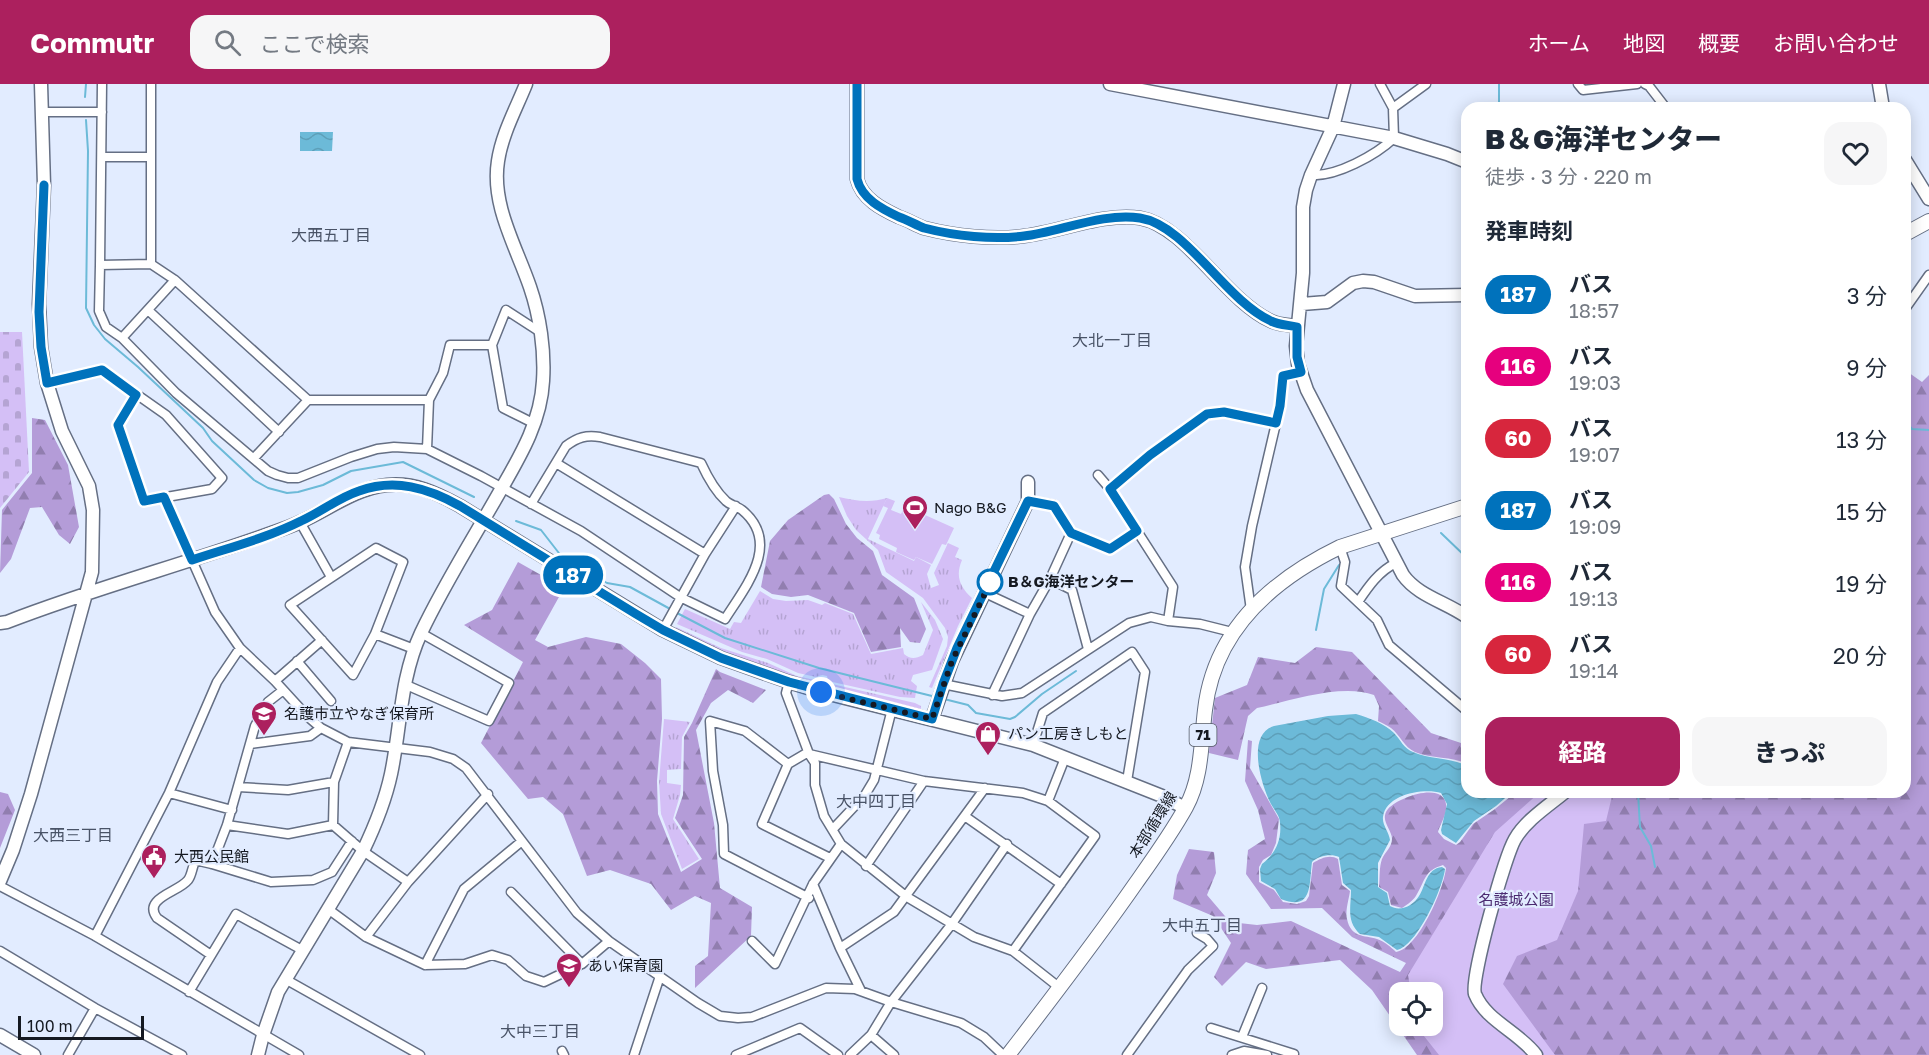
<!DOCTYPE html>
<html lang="ja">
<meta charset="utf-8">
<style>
:root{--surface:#fff;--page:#f6f6f7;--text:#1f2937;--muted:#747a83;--accent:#ac205e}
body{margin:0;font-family:"Golos Text","Noto Sans JP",sans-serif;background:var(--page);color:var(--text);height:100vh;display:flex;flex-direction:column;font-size:22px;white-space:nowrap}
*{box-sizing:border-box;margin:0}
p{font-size:20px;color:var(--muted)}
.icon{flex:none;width:33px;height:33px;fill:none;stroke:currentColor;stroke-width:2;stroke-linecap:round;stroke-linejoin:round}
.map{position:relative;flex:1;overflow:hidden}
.sheet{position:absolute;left:1461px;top:18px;width:450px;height:696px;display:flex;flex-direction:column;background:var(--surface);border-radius:18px;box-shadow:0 3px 15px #0003}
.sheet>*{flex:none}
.badge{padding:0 12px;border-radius:20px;font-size:21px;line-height:39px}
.fabs{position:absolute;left:1389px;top:898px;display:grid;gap:12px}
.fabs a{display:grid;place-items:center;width:54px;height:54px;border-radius:12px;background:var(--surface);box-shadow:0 3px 15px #0003;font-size:30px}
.scale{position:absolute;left:18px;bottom:15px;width:126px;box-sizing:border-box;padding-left:6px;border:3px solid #151921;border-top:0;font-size:16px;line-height:21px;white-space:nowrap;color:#151921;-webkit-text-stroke:4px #e2ecff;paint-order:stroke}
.you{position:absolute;width:30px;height:30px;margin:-15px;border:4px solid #fff;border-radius:50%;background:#1a73e8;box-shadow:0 0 0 9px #1a73e833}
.map>.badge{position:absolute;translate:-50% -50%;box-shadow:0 0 0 3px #fff}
h2{padding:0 24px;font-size:22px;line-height:54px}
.round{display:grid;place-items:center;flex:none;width:63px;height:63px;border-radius:18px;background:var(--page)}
.summary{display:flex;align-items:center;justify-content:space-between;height:102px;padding:0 24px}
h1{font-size:28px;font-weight:800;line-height:45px}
.action{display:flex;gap:12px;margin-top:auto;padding:12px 24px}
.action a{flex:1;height:69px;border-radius:18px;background:var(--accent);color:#fff;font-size:24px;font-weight:800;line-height:69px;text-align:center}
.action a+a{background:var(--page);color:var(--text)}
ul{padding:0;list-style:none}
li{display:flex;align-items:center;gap:18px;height:72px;padding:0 24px}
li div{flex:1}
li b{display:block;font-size:22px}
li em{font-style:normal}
li .badge{min-width:66px;font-weight:700;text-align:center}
header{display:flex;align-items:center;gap:36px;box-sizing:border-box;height:84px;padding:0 30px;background:var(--accent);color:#fff}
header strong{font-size:28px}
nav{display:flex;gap:33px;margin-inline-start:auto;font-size:21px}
.search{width:420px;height:54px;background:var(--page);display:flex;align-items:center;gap:15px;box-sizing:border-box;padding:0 21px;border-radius:18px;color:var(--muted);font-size:22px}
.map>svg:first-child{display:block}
.grass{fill:url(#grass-tufts)}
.forest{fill:url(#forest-firs);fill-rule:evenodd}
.cemetery{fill:url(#cemetery-stones)}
.green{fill:#d4bff6}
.water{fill:url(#water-waves)}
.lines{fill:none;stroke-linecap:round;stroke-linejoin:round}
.stream{stroke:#6cbad8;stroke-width:2}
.street-casing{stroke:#656f84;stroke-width:11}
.secondary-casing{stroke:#656f84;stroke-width:15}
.primary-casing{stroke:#656f84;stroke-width:16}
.street{stroke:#fff;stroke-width:8}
.secondary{stroke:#fff;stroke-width:12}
.primary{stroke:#fff;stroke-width:14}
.line-casing{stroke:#fff;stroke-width:14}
.line{stroke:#0072bc;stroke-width:9}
.walk{stroke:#151921;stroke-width:6;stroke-dasharray:0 10.8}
.stop-dot{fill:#fff;stroke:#0072bc;stroke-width:3}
.labels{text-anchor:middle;stroke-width:4.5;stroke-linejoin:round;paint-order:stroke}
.shield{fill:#e2ecff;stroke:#525864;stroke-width:1.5}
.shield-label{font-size:14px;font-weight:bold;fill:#151921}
.poi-label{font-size:15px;fill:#151921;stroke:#e2ecff;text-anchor:start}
.stop-label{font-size:15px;font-weight:bold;fill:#151921;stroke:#e2ecff;text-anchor:start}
.street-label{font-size:15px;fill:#151921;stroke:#e2ecff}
.park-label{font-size:15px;fill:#4a2970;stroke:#e2ecff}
.neighbourhood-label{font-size:16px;fill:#495367;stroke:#e2ecff}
</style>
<header>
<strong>Commutr</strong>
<div class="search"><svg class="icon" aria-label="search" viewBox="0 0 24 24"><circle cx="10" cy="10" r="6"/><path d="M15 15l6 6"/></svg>ここで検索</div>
<nav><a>ホーム</a><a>地図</a><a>概要</a><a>お問い合わせ</a></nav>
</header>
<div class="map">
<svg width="1929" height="971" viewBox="0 0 1929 971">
<defs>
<pattern id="grass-tufts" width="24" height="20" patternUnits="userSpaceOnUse" patternTransform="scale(1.5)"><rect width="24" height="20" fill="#d4bff6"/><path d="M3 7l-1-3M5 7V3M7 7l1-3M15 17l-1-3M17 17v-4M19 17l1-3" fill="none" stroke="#b5a4d3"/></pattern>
<pattern id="forest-firs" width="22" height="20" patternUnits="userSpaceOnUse" patternTransform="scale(1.5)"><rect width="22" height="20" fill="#b49cd8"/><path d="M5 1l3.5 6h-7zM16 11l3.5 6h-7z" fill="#917eaf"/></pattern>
<pattern id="cemetery-stones" width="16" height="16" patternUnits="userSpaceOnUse" patternTransform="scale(1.5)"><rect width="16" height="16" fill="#d4bff6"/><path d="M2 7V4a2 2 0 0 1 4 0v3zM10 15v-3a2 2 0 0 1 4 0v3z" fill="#b5a4d3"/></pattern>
<pattern id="water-waves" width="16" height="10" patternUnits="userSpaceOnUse" patternTransform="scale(1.5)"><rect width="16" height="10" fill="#6cbad8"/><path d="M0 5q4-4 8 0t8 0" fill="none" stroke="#5d9fb9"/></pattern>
</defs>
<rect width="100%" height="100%" fill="#e2ecff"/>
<path class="grass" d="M 839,413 C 855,417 871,419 887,414 L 868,455 L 914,477 L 916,473 L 931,481 L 927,490 L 931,504 L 939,501 L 934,489 L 948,459 L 959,464 L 955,473 L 962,476 C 955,492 960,503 972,514 L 958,542 L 932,604 L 929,603 L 947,562 L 948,553 L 945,544 L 923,514 L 886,488 L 878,466 L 856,446 L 847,432 Z
M 760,507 L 773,515 L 786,517 L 808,516 L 822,521 L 825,519 L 853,530 L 871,570 L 903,564 L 904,570 C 910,575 915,575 923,571 L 933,546 L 921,518 L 935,536 L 943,555 L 932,586 L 913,591 L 911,597 L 917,602 L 915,614 L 900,613 L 828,597 L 827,592 L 822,591 L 816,593 L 798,589 L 767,575 L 742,568 L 677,540 L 685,525 L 730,545 L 734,538 L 741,539 Z
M 676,543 L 721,564 L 768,579 L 797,592 L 915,619 L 921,622 L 921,626 C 882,615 843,608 804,597 C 759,584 716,567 676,545 Z
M 664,635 L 690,638 L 682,653 L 681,685 L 667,686 L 667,699 L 681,701 L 680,711 L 673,735 L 699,775 L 682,785 L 661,730 L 659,698 Z"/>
<path class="forest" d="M 1905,286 L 1922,298 L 1929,291 L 1929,971 L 1541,971 L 1488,915 L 1577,708 L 1905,708 Z
M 32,334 L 45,336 L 68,381 L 79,443 L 70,460 L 59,451 L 42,423 L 30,424 L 11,475 L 0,489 L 2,426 L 32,389 Z
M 829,410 L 834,415 L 846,440 L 857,454 L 873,467 L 882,491 L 914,514 L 926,545 L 920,559 L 910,558 L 900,544 L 901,563 L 871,568 L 854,529 L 808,511 L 791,513 L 772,510 L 761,503 L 770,457 L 788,436 L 824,411 Z
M 518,478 L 564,504 L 535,556 L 548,563 L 586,553 L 621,560 L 645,579 L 661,595 L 662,635 L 657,697 L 658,730 L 681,788 L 702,775 L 675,734 L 683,711 L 684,653 L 692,639 L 716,585 L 720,588 L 766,606 L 753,619 L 728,606 L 711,619 L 696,646 L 714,739 L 720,804 L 752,823 L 751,852 L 695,904 L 695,882 L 708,872 L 711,819 L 695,812 L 671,826 L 651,800 L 610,786 L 587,792 L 563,730 L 543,713 L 528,715 L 481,659 L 523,578 L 464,541 L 492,526 Z
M 1316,563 L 1352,568 L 1431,649 L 1467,661 L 1467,680 C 1452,672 1431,675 1415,668 C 1404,663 1400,651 1391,644 C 1387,641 1382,639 1378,637 L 1379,622 L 1374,611 C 1341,599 1290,617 1257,624 L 1248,632 L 1238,676 L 1209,669 L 1215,614 L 1247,601 L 1258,573 L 1295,579 Z
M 1248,656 L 1252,657 L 1250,684 L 1279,735 L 1276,759 L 1271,771 L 1263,776 L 1259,783 L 1259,798 L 1274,806 L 1283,818 L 1297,820 L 1306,817 L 1309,812 L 1313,779 C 1321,774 1330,770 1338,775 L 1342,801 L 1350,807 C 1349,815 1345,827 1347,835 C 1351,854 1364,851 1377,855 C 1384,857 1391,863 1396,868 C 1418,865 1444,805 1446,784 L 1443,781 C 1424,787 1426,795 1417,810 C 1414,816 1408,820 1402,824 L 1391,821 L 1388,808 L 1379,803 C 1380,794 1379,783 1382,775 C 1385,768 1392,763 1392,755 C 1392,745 1379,736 1388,725 C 1399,712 1450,695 1446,726 C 1445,733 1440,741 1438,748 L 1444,755 L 1456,761 L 1460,758 L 1473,740 L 1495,725 L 1516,708 L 1548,708 L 1464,893 L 1522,971 L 1417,971 L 1372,906 L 1340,876 L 1266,885 L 1246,878 L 1222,902 L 1214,893 L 1231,859 L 1213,832 L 1173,815 L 1177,791 L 1189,765 L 1214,768 L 1216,789 L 1207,811 L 1230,838 L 1257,841 L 1291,837 L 1400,888 L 1406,879 L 1352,853 L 1322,824 L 1271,825 L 1246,790 L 1248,766 L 1265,755 L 1258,726 L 1245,697 ZM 1400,909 L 1432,909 L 1432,942 L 1400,942 Z
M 0,708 L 8,710 L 15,726 L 0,764 Z"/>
<path class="cemetery" d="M 0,248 L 22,248 L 29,388 L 0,424 Z"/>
<path class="green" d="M 887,414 L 895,417 L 891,426 L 901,430 L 905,422 L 954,444 L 946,461 L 942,460 L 932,480 L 916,473 L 914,476 L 896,468 L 897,464 L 879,455 L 880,451 L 876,449 L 888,424 L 883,422 Z
M 1540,708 L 1613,708 L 1606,737 L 1584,740 L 1578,807 L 1557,856 L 1517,872 L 1503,900 L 1555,971 L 1439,971 L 1416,942 L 1432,942 L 1432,909 L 1411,909 L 1408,891 L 1495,748 Z"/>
<path class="water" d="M 300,48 L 333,48 L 332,67 L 300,67 Z
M 1356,630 C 1369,634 1384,639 1394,649 C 1400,655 1404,665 1413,668 C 1430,676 1451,673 1467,682 L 1467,708 L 1512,708 L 1496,722 L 1474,737 L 1456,759 L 1442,750 L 1441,746 L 1447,720 L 1441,709 C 1424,704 1386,710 1383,733 C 1382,741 1389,748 1390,756 L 1378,779 L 1378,803 L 1387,809 L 1390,822 C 1400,828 1413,822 1419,812 C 1426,801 1426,785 1442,783 L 1445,785 C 1443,804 1417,862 1397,866 L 1379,853 L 1360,850 C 1346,837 1351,824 1351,806 L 1343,799 L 1339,773 C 1331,769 1318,772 1312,778 C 1309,800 1313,828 1281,815 L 1275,805 L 1261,797 L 1260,785 L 1262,780 C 1275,770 1282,756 1280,739 C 1280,731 1273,725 1270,718 C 1261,700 1246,650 1274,642 L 1328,632 Z"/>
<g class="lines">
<path class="stream" d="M 1499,0 L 1499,24
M 85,13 L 86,0
M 86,36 L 88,67 L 86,224 L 94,241 L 105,255 L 138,283 L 203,344 L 212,357 L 254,396 L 268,404 L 287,409 L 298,408 L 323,401 L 351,387 L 403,378 L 474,413
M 1905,337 L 1912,345 L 1929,346
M 516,437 L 541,446 L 562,473 L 607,499 L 630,503 L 672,526
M 1441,449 L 1467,474
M 677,529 L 725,554 L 819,584 L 936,613
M 1316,546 L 1324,505 L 1339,481
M 944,615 L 968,621 L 976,629 L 1010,635 L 1015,633 L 1042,610 L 1076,587
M 1638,708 L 1640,743 L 1651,762 L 1655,783"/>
<defs>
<path id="street" d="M 102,0 L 100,181 L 151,180 L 175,196 L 308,316 L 429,316
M 151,0 L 151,180
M 1578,0 L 1583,6 L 1637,0
M 1645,0 L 1649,2 L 1666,24
M 1393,24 L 1426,0
M 43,28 L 102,28
M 102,73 L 150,73
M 1311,91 C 1336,93 1376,71 1394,54 L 1393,24 L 1380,0
M 100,181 L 99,227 L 106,243 L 122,254
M 175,196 L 122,254 L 176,309 L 268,387 L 277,391 L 288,394 L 298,394 L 351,373 L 377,365 L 394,363 L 427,365 L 481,392 L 581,447 L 680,513 L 725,535 C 746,502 782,459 742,426 C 737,422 730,421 726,417 C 715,407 707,392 701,379 L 600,353 C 586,351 578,353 566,362 L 531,420
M 1905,225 L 1929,191
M 149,227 L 279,348
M 47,299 L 102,286 L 166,331 L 222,394 L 212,405 L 144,417 L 118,341 L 136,311
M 535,340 L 503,324 L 492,261 L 506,226 L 540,248
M 427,365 L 429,316 L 443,289 L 450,261 L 492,261
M 254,374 L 308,316
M 556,379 L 705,470
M 1098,391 L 1110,405 L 1173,503 L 1168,537
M 1110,405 L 1150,371 L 1207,330 L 1224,328 L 1276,339
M 164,413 L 215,528 L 240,564 L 275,597 L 307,632 L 321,644 L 348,658 L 430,668 L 453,675 L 466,684 L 577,829 L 609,857 L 698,919 L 720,932 L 738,934 L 752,933 L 826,904 L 855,905 L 891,918 L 961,939 L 984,953 L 1003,971
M 1028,417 L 1054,421 L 1071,449 L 1110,465 L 1137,447
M 300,438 L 331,493
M 1340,463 L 1345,478 L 1341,502 L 1377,536 L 1389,561 L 1467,627
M 376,464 L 403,478 L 375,550 L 353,591 L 290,521 Z
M 1050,495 L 1072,506 L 1088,565
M 985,509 L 1030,530
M 1358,518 C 1368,503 1379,487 1396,479
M 1251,526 L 1245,483 L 1252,442 L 1280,322 L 1283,293 L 1301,288
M 663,546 L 705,470 L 736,422
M 375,550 L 414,565
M 297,577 L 331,617
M 275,597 L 322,556
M 789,598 L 786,609 L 809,670 L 815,679 L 815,701 L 824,732 L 841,760 L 907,813 L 974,853 L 1013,867 L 1060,904
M 404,600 L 489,637 L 509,599 L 421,549
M 943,600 L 1002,612 L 1022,609 L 1129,539 L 1151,533 L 1168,537 L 1200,540 L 1232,548
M 992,611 L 1030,530 L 1050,495 L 1071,449
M 250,660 L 310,652 L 321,644
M 1033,661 L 1043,629 L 1132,568 L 1145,588 L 1127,697
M 788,680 L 762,740 L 830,774
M 238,703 L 288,706 L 334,698
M 169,709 L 232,726
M 1048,717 L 1065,674
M 966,733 L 1061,800
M 227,741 L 288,750 L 333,741
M 333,741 L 363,767 L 408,798
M 333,741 L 334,698 L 348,658
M 833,745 L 865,711 L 874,696 L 892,625
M 212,780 L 227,741 L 255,642 L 268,618 L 282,607
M 866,782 L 924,697
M 813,800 L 840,864 L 894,828 L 985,704
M 0,802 L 95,852 L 299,971
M 511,808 L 582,880
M 809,814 L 724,770 L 723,741 L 713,687 L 710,637 L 745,647 L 788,680 L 805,670 L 809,670 L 924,697 L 1023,709 L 1048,717 L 1095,752 L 1013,867
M 328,825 L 366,853 L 425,881 L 465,880 L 492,871 L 508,876 L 526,892 L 544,898 L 582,880 L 609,857
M 95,852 L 169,709 L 217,598 L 240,564
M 366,853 L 408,798 L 488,710
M 752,857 L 775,880 L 813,800 L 841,760
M 840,864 L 861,907
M 0,867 L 95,924 L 182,971
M 211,871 L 157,834 C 142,814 179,808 188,796 C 192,791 192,783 195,778 L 199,777 L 212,780 L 271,798 L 313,796 L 332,788 L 352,757
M 425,881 L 464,805 L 522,757
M 285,895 L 420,971
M 189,908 L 236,830 L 302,866
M 1211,944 L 1294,970
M 871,951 L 894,971
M 1242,953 L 1262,904
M 562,967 L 564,971
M 68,971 L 95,924
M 634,971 L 660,892
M 736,971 L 800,944 L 838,971
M 850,971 L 871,951 L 891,918 L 951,841 L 1007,760
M 1127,971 L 1188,886 L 1213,862 L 1207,855 L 1197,849
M 1232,971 L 1244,967 L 1267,971"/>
<path id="secondary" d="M 857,0 L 857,95 C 862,115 882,125 899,133 C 908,136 916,141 924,144 C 955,152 993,156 1024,152 C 1058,148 1106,128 1140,134 C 1186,142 1225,216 1271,237 C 1278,241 1289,241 1297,242
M 1110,0 L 1394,54 L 1447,70 L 1467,78
M 1344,0 L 1333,43 L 1311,91 L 1306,106 L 1303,123 L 1303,189 L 1296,262 L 1298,280 L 1307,306 L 1403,491 C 1418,512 1446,518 1467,533
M 1879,0 L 1883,24
M 1905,76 L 1929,115
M 1302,220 L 1327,218 L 1353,199 L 1363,197 L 1374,198 L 1415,212 L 1467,211
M 0,539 L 7,538 C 94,504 186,480 274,448 C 283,445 292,442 300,438 C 330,425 353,405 387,401 C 414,398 437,409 460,422 L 663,546 L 721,574 L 789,598 L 821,608 L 1033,661 L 1162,712 L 1185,724
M 932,635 L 952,577 L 1028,417 L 1028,398
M 0,797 L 13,766 L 31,710 L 92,488 L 93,426 L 89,402 L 62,347 L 47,299 L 41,263 L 39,220 L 44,101 L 41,0
M 0,951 L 34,971
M 258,971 L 263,951 L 278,908 L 363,767 C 375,742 385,718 391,690 C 401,643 400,594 421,549 C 444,500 476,450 503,402 C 522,369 541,336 543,297 C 545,267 540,232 530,203 C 516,162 491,121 498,77 C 502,50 516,25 526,0
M 1536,971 C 1519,948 1486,937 1475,910 C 1470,895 1505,772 1515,755 C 1526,736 1548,722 1565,708"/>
<path id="primary" d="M 1905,150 L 1929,137
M 1008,971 C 1052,914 1095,858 1136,799 C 1153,775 1171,750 1186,723 C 1202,694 1201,659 1205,626 C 1214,547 1272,496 1340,463 L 1467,422"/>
</defs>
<use href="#street" class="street-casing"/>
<use href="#secondary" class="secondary-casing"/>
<use href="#primary" class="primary-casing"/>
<use href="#street" class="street"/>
<use href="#secondary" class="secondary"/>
<use href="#primary" class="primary"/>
</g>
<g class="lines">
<defs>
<path id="line" d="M 44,101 L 39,228 L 41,263 L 47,299 L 102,286 L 136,311 L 118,341 L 144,417 L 164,413 L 192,476 C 228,464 267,454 301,437 C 321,428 338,414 359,407 C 395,394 428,404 460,422 L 636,530 L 663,546 L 721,574 L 789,598 L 932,635 L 943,600 L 957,564 L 1028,417 L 1054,422 L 1071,449 L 1110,465 L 1137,447 L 1110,405 L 1150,371 L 1207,330 L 1224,328 L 1276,339 L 1280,322 L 1283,292 L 1301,288 L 1297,273 L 1297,243 C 1289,241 1278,241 1271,237 C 1225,216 1186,141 1140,134 C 1104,128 1059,148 1024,152 C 993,156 955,152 924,144 C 916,141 908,136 899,133 C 882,125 862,115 857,95 L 857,0"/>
</defs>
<use href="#line" class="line-casing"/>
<use href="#line" class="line"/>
<path class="walk" d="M 821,608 L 932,635 L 952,577 L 992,495 L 990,498"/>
</g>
<defs>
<symbol id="stadium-pin" viewBox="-11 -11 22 30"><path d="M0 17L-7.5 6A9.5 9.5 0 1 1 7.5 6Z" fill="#ac205e" stroke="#e2ecff"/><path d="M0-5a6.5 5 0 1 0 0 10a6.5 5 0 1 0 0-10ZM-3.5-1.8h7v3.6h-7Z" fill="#fff"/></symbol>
<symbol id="school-pin" viewBox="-11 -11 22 30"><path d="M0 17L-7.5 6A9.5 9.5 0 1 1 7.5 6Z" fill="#ac205e" stroke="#e2ecff"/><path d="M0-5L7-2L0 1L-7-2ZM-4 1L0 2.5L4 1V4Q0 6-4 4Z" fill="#fff"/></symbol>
<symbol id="shop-pin" viewBox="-11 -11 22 30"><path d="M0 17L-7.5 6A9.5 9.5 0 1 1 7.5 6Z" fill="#ac205e" stroke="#e2ecff"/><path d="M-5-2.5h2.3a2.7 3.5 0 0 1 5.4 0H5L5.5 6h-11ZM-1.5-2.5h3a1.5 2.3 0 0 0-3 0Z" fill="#fff"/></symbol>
<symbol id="civic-pin" viewBox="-11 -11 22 30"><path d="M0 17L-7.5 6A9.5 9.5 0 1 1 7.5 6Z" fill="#ac205e" stroke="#e2ecff"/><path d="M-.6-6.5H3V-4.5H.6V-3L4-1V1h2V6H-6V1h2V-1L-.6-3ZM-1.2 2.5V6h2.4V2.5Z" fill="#fff"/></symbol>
</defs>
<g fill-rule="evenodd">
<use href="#stadium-pin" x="900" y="409" width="30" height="40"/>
<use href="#school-pin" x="249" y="615" width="30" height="40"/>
<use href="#shop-pin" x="973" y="635" width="30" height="40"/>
<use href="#civic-pin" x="139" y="758" width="30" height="40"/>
<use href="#school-pin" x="554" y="867" width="30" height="40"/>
</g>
<circle class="stop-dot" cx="990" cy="498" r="12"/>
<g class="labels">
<rect class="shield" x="1189.5" y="640" width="27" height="22" rx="4.5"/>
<g class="shield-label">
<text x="1203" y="656">71</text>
</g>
<g class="poi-label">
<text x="934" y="429">Nago B&amp;G</text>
<text x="284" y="635">名護市立やなぎ保育所</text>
<text x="1008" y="655">パン工房きしもと</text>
<text x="174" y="778">大西公民館</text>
<text x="588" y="887">あい保育園</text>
</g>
<g class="stop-label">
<text x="1008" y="503">B＆G海洋センター</text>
</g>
<g class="street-label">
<text transform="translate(1153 741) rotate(-58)" y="5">本部循環線</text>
</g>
<g class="park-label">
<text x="1516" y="821">名護城公園</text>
</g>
<g class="neighbourhood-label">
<text x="331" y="157">大西五丁目</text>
<text x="1112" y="262">大北一丁目</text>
<text x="876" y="723">大中四丁目</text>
<text x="73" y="757">大西三丁目</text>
<text x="1202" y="847">大中五丁目</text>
<text x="540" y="953">大中三丁目</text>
</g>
</g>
</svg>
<div class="fabs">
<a><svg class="icon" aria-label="locate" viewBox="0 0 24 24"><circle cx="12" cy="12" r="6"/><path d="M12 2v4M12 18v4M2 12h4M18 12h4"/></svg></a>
</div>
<div class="scale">100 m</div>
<div class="you" style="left:821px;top:608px"></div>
<b class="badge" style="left:573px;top:491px;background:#0072bc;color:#fff">187</b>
<section class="sheet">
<div class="summary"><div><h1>B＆G海洋センター</h1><p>徒歩 · 3 分 · 220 m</p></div><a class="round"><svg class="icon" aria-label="heart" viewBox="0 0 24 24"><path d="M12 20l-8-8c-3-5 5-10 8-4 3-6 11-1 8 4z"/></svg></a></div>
<h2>発車時刻</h2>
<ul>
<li><span class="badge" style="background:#0072bc;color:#fff">187</span><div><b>バス</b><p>18:57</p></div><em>3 分</em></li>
<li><span class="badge" style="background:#e6007e;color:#fff">116</span><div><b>バス</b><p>19:03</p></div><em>9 分</em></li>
<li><span class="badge" style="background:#d7263d;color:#fff">60</span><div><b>バス</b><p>19:07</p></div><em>13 分</em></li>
<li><span class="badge" style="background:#0072bc;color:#fff">187</span><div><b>バス</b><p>19:09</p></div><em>15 分</em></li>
<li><span class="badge" style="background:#e6007e;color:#fff">116</span><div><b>バス</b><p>19:13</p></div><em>19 分</em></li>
<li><span class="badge" style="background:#d7263d;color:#fff">60</span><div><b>バス</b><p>19:14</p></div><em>20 分</em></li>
</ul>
<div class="action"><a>経路</a><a>きっぷ</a></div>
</section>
</div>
